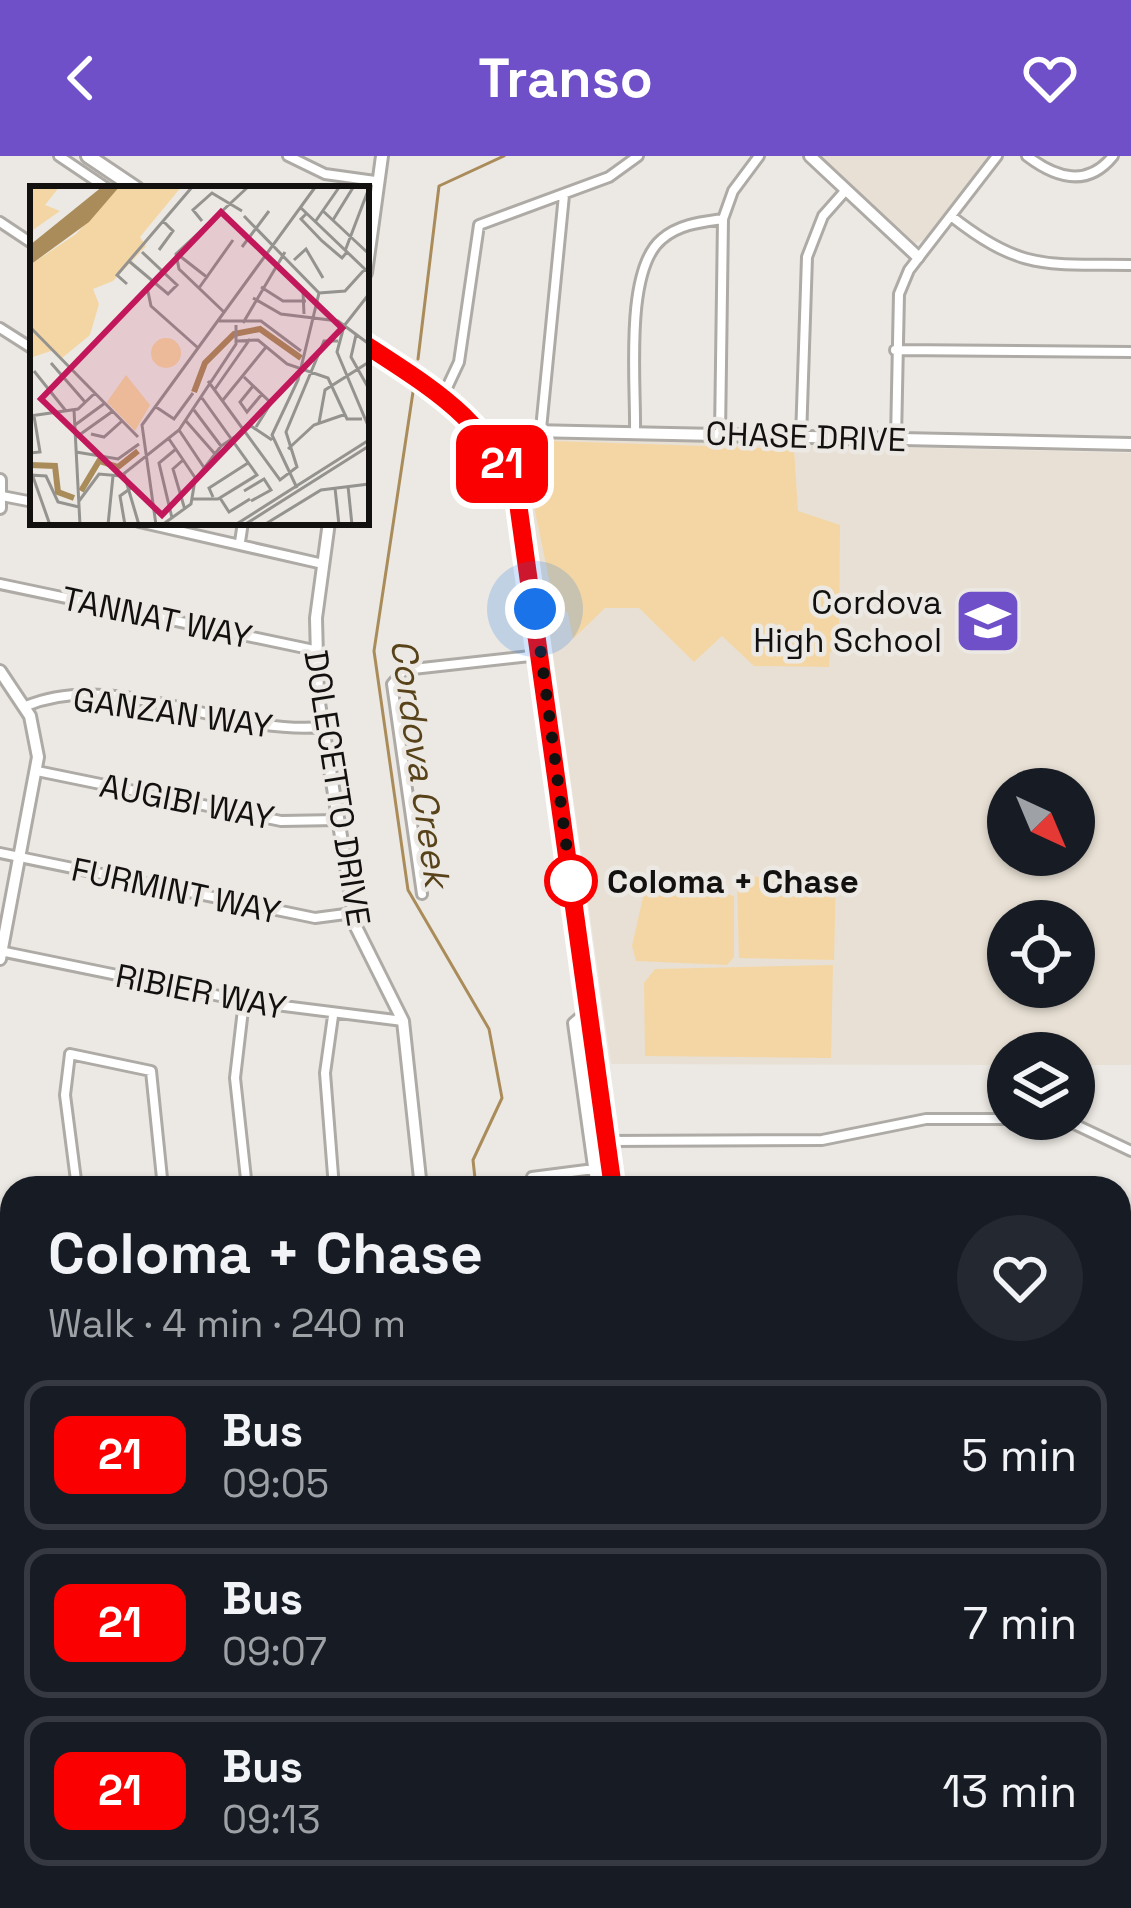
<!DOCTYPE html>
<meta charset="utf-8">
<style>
:root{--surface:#171b24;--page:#242831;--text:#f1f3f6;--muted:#9ea1a6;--line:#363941;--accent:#7050c9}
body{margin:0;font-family:"Space Grotesk",sans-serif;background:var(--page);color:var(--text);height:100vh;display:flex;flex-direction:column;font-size:45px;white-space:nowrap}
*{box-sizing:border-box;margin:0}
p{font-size:39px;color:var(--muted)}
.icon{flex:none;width:66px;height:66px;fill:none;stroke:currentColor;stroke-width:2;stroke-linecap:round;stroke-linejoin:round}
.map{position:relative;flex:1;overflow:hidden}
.details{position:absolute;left:0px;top:1020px;width:1131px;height:732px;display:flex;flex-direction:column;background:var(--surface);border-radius:36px 36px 0 0;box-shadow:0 3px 9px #0004}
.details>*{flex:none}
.badge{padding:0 24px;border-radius:18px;font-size:42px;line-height:78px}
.needle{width:78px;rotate:136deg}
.tools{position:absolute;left:987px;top:612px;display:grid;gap:24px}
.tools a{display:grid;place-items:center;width:108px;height:108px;border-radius:50%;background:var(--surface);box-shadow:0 3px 9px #0004;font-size:60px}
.you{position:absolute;width:60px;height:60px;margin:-30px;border:9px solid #fff;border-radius:50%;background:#1a73e8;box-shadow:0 0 0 18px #1a73e833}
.map>.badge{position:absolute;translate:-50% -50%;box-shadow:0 0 0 6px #fff}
.round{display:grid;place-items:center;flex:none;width:126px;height:126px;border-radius:63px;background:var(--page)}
.summary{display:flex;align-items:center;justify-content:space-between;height:204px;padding:0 48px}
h1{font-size:57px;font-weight:600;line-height:90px}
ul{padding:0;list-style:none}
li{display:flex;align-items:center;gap:36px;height:150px;margin:0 24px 18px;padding:0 24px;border:6px solid var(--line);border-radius:24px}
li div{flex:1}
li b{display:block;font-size:45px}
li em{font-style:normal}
li .badge{min-width:132px;font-weight:700;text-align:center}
header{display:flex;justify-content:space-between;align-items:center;height:156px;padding:0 48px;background:var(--accent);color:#fff;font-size:54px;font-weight:600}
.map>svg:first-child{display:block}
.built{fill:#e8e0d4;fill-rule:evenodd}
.green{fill:#f4d6a4}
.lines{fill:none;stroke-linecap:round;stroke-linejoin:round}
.stream{stroke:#aa8c5a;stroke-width:3}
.minor-casing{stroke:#aeaba6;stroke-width:14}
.tertiary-casing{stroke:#aeaba6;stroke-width:16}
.secondary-casing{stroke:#aeaba6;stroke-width:18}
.minor{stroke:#fff;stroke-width:8}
.tertiary{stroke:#fff;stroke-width:10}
.secondary{stroke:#fff;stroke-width:12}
.line-casing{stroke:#fff;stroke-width:27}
.line{stroke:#fa0000;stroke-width:18}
.walk{stroke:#121110;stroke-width:12;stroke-dasharray:0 21.6}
.stop-dot{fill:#fff;stroke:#fa0000;stroke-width:6}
.labels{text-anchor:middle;stroke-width:9;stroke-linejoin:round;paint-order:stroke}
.street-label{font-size:33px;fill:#121110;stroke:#ece9e4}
.poi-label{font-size:33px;fill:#121110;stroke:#ece9e4;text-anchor:end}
.stop-label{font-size:33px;font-weight:bold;fill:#121110;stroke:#ece9e4;text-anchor:start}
.water-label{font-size:36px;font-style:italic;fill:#584219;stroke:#ece9e4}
.inset-river{fill:none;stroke:#aa8c5a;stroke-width:6}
.inset-road{fill:none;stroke:#95938f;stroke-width:3}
.view{fill:#c2185b;fill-opacity:0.15;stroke:#c2185b;stroke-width:6}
.inset-edge{fill:none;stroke:#121110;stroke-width:6}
</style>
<header><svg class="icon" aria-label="back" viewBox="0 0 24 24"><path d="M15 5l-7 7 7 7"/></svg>Transo<svg class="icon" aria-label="heart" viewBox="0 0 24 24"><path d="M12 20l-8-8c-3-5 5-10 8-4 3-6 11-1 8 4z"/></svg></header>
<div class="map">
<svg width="1131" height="1752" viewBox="0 0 1131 1752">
<rect width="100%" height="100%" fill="#ece9e4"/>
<path class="built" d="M 820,0 L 988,0 L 924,84 L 915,87 Z
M 499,281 L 1131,297 L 1131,909 L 1074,909 L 1074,897 L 1008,897 L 1008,909 L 611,908 L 531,346 ZM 1008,633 L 1074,633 L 1074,699 L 1008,699 ZM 1008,765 L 1074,765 L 1074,831 L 1008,831 Z
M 0,1103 L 12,1103 L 12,1261 L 0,1238 Z
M 1131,1368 L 1131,1597 L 1119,1597 L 1119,1371 Z"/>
<path class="green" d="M 523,284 L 794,293 L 798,355 L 840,369 L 839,495 L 830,496 L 829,511 L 754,510 L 722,480 L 694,506 L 639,452 L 605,452 L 573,483 L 568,457 L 554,447 L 533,345 L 517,302 Z
M 658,720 L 734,740 L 734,801 L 727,809 L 636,805 L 632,790 L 646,728 Z
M 836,720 L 834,804 L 739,802 L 737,728 L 744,721 Z
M 833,809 L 831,902 L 645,900 L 644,827 L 655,813 Z
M 0,1374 L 12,1385 L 12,1550 L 0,1524 Z"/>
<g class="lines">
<path class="stream" d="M 418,203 L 439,30 L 504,0
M 413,236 L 374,495 L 408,734 L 489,873 L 502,942 L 473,1004 L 476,1032
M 46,1740 L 50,1750"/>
<defs>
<path id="minor" d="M 59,0 L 108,33
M 288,0 L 325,18 L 375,25
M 1027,0 C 1056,22 1087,32 1113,0
M 951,60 C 1021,115 1045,108 1131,109
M 0,66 L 33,88
M 0,172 L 33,193
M 895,194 L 1131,196
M 444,238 L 459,206 L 479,69 L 609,21 L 638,0
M 541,273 L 564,39
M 635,273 C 636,227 624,114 662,83 C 679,68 702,66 723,63
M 720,279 L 723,63 L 733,35 L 759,0
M 801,282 L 807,101 L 823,60 L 846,34
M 896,283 L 899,138 L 909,114 L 997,0
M 2,340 L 33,346
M 139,366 L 323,408
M 240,386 L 243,366
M 0,428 L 314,494
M 26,550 C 115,512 226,580 323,571
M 37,615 L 281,665 L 338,664
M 0,697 L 315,762 L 353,757
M 422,738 L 392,528 L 404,514 L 539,499
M 0,795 L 244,845 L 403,865
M 244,845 L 235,922 L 247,1032
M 588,854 L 573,867 L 596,1032
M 333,860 L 325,917 L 334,1032
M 607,985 L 822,984 L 926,963 L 1032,963 L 1074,968 L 1131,995
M 532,1021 L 594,1013
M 77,1032 L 65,939 L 70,898 L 151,915 L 163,1032
M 0,1058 L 12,1057
M 1119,1104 L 1131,1104
M 1119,1187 L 1131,1187
M 1119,1363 L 1131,1359
M 0,1546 L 12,1573
M 0,1635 L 12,1624
M 1119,1651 L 1131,1654
M 337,1740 L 365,1752
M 614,1740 L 616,1752
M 711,1740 L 713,1752
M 790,1740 L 792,1752
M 877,1740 L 879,1752
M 1063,1747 L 1074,1752
M 90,1752 L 102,1740"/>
<path id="tertiary" d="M 810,0 L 918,101
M 366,117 L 382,0
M 481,274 L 1131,288
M 0,324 L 0,352
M 329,366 L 316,462 L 318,541 L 356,771 L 403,865 L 421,1032
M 0,515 L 30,560 L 38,601 L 0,803
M 1119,1298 L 1131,1307
M 0,1349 L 12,1368
M 205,1740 L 214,1752
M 1121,1752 L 1131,1736"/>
<path id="secondary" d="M 88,0 L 137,33
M 366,189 C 432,232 490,265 517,344 L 613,1032
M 731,1740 L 733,1752"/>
</defs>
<use href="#minor" class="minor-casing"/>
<use href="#tertiary" class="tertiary-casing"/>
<use href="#secondary" class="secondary-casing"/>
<use href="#minor" class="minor"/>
<use href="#tertiary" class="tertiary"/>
<use href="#secondary" class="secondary"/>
</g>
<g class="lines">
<defs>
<path id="line" d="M 366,189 C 433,233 492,266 518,347 L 613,1032"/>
</defs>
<use href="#line" class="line-casing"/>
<use href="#line" class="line"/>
<path class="walk" d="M 535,453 L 571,725"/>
</g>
<defs>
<symbol id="school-square" viewBox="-11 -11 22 22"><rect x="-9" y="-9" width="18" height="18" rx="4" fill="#7050c9" stroke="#ece9e4"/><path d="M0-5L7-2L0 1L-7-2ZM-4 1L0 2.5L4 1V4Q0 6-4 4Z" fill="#fff"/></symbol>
</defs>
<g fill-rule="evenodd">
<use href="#school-square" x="950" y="427" width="76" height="76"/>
</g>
<circle class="stop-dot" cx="571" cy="725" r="24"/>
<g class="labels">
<g class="street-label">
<text transform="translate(806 280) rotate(2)" y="12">CHASE DRIVE</text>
<text transform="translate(157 461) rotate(12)" y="12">TANNAT WAY</text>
<text transform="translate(173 556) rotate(8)" y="12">GANZAN WAY</text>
<text transform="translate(338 632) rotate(81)" y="12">DOLECETTO DRIVE</text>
<text transform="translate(187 645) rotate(11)" y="12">AUGIBI WAY</text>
<text transform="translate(176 734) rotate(12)" y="12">FURMINT WAY</text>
<text transform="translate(201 835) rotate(11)" y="12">RIBIER WAY</text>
</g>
<g class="poi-label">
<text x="942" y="458">Cordova<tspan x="942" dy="38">High School</tspan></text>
</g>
<g class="stop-label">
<text x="607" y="737">Coloma + Chase</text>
</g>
<g class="water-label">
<text transform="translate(421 607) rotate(82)" y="13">Cordova Creek</text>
</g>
</g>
<g transform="translate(30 30)">
<rect width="339" height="339" fill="#ece9e4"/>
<path d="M 0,0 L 30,0 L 15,19 L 30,25 L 0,46 ZM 90,0 L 152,0 L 110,51 L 116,60 L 83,95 L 63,103 L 69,118 L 60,149 L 32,172 L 24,164 L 0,172 L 0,79 L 46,48 ZM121 167a15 15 0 1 1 30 0a15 15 0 1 1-30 0ZM 96,189 L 120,219 L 105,245 L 77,216 Z" fill="#f4d6a4"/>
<path d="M 73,0 L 90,0 L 59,36 L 0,79 L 0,59 Z" fill="#aa8c5a"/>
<path class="inset-river" d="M 164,206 L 175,177 L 204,148 L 230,143 L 271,172M 0,279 L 25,280 L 28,306 L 44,312M 51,305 L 69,275 L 88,281 L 108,265"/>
<path class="inset-road" d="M 271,22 L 339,87M 293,25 L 339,68M 276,28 L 271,33 L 292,55 L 312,72 L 317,66M 214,30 L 289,107 L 268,194 L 242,249 L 267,302M 303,34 L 324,0M 172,35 L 163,24 L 182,7 L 212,25M 285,36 L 310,0M 212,61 L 239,25M 129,64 L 143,45 L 133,35M 315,65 L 339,2M 146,67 L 178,92M 264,74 L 276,63 L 293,92M 100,76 L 138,108 L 147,99 L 112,66M 247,78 L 273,105 L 274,128M 97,98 L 87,89 L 163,0M 117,101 L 121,120 L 167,161M 231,101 L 253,115 L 276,115M 169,102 L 203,54M 289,107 L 315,105 L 335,83M 339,108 L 314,140 L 307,166 L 339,242M 223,112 L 251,128 L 308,135 L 339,158M 194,126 L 149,83 L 146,68 L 219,0M 189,135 L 231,135 L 271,165M 213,137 L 255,66M 0,141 L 108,251M 326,149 L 321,171 L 339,203M 207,155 L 228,154 L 257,178 L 298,192 L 317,233 L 332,233M 21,177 L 55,216M 4,185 L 36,225M 214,191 L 241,217 L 226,241M 178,195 L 250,294 L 267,281 L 256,246 L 294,155 L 308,155M 223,200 L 210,216 L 217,226 L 232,208M 185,203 L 220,153M 193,214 L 236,161M 126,221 L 144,233 L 163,207M 44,224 L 50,339M 164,224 L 191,260M 0,230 L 48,223 L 65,207M 156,235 L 185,268M 289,237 L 295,204 L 339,176M 45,239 L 75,217M 149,244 L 177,286M 61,248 L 74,251 L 92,235M 45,252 L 83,225M 139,253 L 166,293M 258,263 L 284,239 L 316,228M 46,266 L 88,273 L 109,258M 0,267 L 10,266 L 4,230M 153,274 L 143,283 L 155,324M 2,288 L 20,339M 94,288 L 109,339M 0,289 L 16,290 L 28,316 L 49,321M 318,300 L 322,339M 305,302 L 309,339M 214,305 L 234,293 L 241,304 L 221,315M 183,311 L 179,302 L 218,277M 190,312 L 199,326 L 220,313M 163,313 L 188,313 L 227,289 L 172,212M 49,315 L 69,288 L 91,290 L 149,244 L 206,158 L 206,139M 142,332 L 129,277 L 146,263M 237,337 L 291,304 L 339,298M 78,339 L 83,290M 95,339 L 90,310 L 101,302M 126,339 L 112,239 L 286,0M 132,339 L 161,318 L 165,294 L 191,260 L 221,240 L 242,254M 205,339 L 339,254M 214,339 L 339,260"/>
<path class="view" d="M 191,26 L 312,142 L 132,329 L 11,213 Z"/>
<rect width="339" height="339" class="inset-edge"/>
</g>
</svg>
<div class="tools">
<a><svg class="needle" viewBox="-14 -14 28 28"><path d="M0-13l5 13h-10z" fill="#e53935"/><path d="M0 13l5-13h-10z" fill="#9ea1a6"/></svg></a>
<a><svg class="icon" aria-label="locate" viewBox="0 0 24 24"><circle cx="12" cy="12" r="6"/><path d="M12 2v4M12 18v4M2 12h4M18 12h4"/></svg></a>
<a><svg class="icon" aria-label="layers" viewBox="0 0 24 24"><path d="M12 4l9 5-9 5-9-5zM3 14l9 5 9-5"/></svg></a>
</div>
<div class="you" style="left:535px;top:453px"></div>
<b class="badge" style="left:502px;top:308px;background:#fa0000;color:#fff">21</b>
<section class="details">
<div class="summary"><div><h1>Coloma + Chase</h1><p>Walk · 4 min · 240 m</p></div><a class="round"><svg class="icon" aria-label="heart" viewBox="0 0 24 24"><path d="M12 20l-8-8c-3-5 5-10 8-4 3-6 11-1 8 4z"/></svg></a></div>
<ul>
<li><span class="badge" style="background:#fa0000;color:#fff">21</span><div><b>Bus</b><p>09:05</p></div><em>5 min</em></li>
<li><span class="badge" style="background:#fa0000;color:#fff">21</span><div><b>Bus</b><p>09:07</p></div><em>7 min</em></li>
<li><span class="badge" style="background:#fa0000;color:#fff">21</span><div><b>Bus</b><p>09:13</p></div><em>13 min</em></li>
</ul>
</section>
</div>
